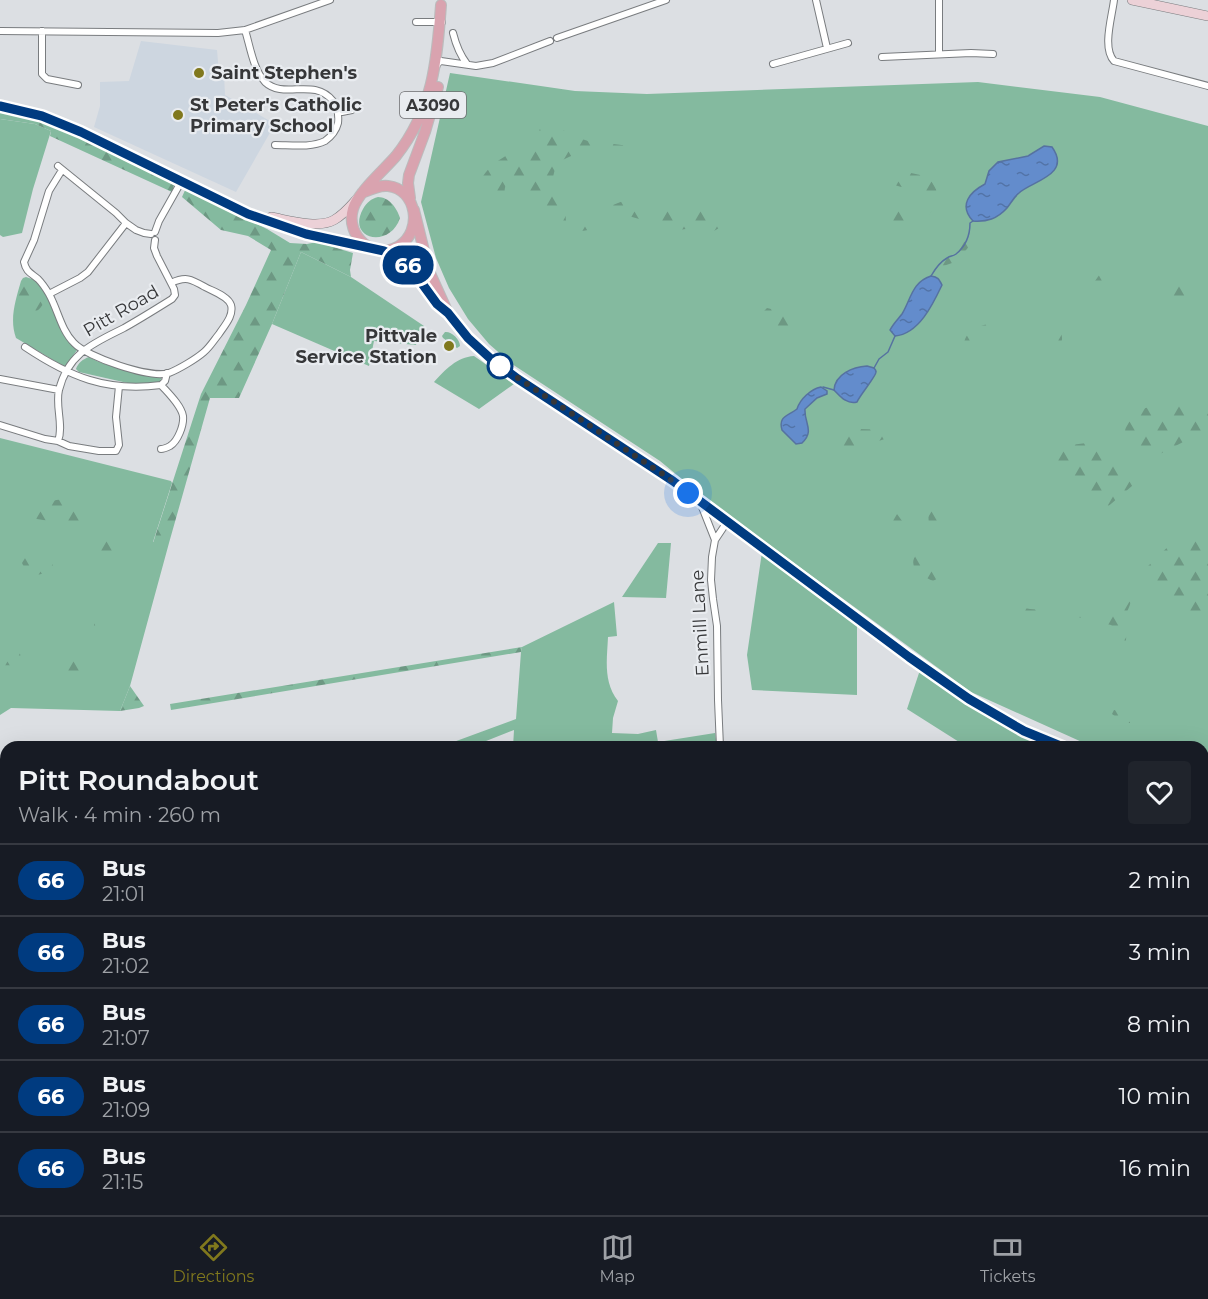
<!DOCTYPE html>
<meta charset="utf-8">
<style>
:root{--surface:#171b24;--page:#20242c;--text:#f1f3f6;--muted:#9ea1a6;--line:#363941;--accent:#80781d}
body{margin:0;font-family:Montserrat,sans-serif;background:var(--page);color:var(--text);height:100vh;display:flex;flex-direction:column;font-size:22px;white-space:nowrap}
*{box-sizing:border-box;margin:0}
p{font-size:20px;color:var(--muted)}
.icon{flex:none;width:33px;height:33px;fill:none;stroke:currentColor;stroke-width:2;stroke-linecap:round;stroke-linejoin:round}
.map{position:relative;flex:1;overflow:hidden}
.sheet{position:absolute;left:0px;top:741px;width:1209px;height:474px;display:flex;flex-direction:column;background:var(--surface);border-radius:18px 18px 0 0;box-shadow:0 6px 24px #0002}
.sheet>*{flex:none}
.badge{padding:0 12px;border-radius:20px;font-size:21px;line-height:39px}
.you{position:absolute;width:30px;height:30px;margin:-15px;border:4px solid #fff;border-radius:50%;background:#1a73e8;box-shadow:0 0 0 9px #1a73e833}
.map>.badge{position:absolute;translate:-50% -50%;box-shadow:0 0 0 3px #fff}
.round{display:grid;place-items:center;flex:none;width:63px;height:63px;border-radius:6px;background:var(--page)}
.headline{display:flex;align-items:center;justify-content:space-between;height:102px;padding:0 18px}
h1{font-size:28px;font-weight:600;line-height:45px}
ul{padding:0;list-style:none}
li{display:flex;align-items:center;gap:18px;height:72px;padding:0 18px;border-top:2px solid var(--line)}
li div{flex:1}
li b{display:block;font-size:22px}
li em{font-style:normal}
li .badge{min-width:66px;font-weight:700;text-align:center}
.tab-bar{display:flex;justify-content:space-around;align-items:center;height:84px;border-top:2px solid var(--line);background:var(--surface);font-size:16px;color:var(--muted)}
.tab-bar a{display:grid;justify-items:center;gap:3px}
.tab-bar .on{color:var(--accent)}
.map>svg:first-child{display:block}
.built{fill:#cdd6e0}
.grass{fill:#84ba9f}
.forest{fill:url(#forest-firs)}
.water{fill:url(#water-ripples);stroke:#5672a0;stroke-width:1.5}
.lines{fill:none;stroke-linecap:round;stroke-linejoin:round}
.stream{stroke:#5672a0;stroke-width:1.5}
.street-casing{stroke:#797c7f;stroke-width:8}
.secondary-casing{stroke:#797c7f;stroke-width:10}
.primary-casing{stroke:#bbbbbc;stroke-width:12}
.street{stroke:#fff;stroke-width:6}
.secondary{stroke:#ecd1d7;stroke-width:9}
.primary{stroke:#d9a3af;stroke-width:10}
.line-casing{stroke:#fff;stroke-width:14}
.line{stroke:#003b80;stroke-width:9}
.walk{stroke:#363739;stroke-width:6;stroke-dasharray:0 10.8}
.poi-dot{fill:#80781d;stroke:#e9ecf0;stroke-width:2}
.stop-dot{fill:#fff;stroke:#003b80;stroke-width:3}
.labels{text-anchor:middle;stroke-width:4.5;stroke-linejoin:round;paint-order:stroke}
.shield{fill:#e9ecf0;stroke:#6c6d70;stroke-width:1.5}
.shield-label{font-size:16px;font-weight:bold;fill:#363739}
.poi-label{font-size:18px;font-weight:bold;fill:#363739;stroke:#e9ecf0;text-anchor:start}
.street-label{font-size:18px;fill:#363739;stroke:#e9ecf0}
</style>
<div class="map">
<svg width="1208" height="1215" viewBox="0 0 1208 1215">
<defs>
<pattern id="forest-firs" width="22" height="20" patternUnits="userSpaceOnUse" patternTransform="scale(1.5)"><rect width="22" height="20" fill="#84ba9f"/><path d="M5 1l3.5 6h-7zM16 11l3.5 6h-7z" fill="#6d9883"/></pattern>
<pattern id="water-ripples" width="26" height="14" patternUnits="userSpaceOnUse" patternTransform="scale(1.5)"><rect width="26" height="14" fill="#638ccc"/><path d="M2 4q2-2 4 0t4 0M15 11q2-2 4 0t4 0" fill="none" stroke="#5273a7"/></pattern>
</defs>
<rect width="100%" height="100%" fill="#dcdfe3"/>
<path class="built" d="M 141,41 L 217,50 L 219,73 L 224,75 L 225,95 L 275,124 L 236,192 L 94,127 L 100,106 L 100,82 L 129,81 Z"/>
<path class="grass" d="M 450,73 L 575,91 L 647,94 L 978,82 L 1100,97 L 1208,126 L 1208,807 L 1203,803 L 1203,747 L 1093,747 L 971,692 L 706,499 L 660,461 L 512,364 L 489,344 L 468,319 L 449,288 L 436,258 L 421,202 Z
M 0,119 L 35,124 L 51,131 L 33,189 L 22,233 L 3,237 L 0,235 Z
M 301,252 L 351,277 L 424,326 L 416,345 L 374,341 L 369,366 L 272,324 Z
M 26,277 L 35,280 L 41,287 L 47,297 L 66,337 L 77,350 L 65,367 L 16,338 C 9,319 16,299 21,281 L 23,278 Z
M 445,332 C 451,331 460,339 460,346 L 457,348 L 443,338 L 442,336 Z
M 474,356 L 514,384 L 479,409 L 434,382 C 445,370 457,357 474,356 Z
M 89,357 C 111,369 137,373 162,375 L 160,383 L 132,384 L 79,372 L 76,369 C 78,363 83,359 89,357 Z
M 0,438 L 171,481 L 172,483 L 153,542 L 169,543 L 130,686 L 120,711 L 11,708 L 0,715 Z
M 658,543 L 671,543 L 666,598 L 622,597 Z
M 762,552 L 857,626 L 857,695 L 752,690 L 747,655 Z
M 614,602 L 617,636 L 608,637 C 607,659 603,682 618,701 L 613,718 L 612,733 L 638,734 L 656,730 L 658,742 L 715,733 L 717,747 L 513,747 L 514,730 L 471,747 L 440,747 L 516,719 L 521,652 L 522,647 Z
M 920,670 C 960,698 1000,726 1044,747 L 967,747 L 907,709 Z
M 770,1209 L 806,1209 L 807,1215 L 772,1215 Z"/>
<path class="forest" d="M 0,110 L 40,119 L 79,135 L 175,182 L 172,192 L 50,136 L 51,131 L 35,124 L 0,119 Z
M 548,127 C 565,128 573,137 588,141 C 603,144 620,143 635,148 L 633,152 C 601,148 586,147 557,163 C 549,187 553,185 567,202 C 567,212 563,219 569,227 L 578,228 L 581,225 L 588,227 L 588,230 C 562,236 534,213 519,193 C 516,188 516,185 511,181 C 505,183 504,189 505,195 L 501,198 C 494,197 483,196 481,187 C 478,173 501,158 511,153 C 517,149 524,148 529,145 C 534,142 537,134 540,129 Z
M 903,172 C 912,173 922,174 930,180 C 947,194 929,224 910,226 C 902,226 894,222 888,218 L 886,212 L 890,207 L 924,208 L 928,204 L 929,198 C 918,182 905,192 891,183 L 893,176 Z
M 186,188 L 267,229 L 290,243 L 307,244 L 317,242 L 353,253 L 350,270 L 351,277 L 301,252 L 272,324 L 239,398 L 210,398 L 169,543 L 153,543 L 201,394 L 246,305 L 271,250 L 248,236 L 221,230 L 182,197 Z
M 378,197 C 389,197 397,208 400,218 C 390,249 346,240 363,209 C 367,202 371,199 378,197 Z
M 623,201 C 650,206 672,215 697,203 L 721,212 L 727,218 L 724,225 L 714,231 L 694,228 L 678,230 L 618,213 L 613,205 Z
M 965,228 L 975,236 C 973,243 960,258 954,262 C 947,266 938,266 930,268 L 929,264 C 938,253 945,252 955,244 L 956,234 Z
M 1102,271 L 1112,278 L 1114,283 L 1108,289 L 1100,289 L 1094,287 L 1095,281 Z
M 29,280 C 37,285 42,292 45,300 C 38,316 26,318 17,303 L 22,281 Z
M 1178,281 L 1186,284 L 1192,291 L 1191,300 L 1184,304 L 1175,302 L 1170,296 Z
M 767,308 L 793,314 L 800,322 L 784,334 L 774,330 L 772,323 L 764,311 Z
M 992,323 L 998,328 L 994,332 L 984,337 L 974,345 L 964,343 C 967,329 979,326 992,323 Z
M 1057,328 C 1066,337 1062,345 1053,352 C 1049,342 1049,335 1057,328 Z
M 1165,402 L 1208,407 L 1208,438 L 1187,440 L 1152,458 L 1125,433 L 1126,419 L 1136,411 Z
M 860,429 L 890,430 L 892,437 C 872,441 849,459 829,448 L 825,437 L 832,433 Z
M 1102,441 L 1139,480 L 1105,509 L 1061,468 L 1053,451 L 1063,446 Z
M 65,499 C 84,502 84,511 96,521 L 96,526 L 74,525 L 37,519 L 32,516 L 31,512 C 39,503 53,500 65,499 Z
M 933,506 C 946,514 943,525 937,537 L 931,535 L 929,527 L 928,509 Z
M 897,514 L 905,525 L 900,531 L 893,528 L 889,520 L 892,515 Z
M 1179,536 L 1208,537 L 1208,619 L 1192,629 L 1169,594 L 1145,569 Z
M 102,539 L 112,542 L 116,547 L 117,559 C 101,570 91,554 98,540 Z
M 31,553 L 35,553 L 40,558 L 51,561 L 53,566 C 48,574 37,576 28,575 L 22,563 L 27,555 Z
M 921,555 L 933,562 L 941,569 L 942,576 L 933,581 C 923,576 908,569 915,556 Z
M 1131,600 C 1130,608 1125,613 1125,620 C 1124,629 1128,635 1125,645 L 1117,640 L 1115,629 L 1111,625 L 1069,615 L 1023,617 L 1009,609 L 1010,607 L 1014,606 L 1030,609 L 1068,612 L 1096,617 L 1110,617 L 1114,615 L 1126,601 Z
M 109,613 L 113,618 L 114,623 C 109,629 101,630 94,628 L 94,623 L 104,614 Z
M 11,641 C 17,645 26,658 16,664 C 12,666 5,665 0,665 L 0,646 Z
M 522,647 L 521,652 L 171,710 L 170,704 Z
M 74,655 C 79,659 80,663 81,669 C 75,676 65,678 57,674 L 62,659 Z
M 130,686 L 144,706 L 139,708 L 120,711 Z
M 1114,710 L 1121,711 L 1130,718 L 1130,723 L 1124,723 L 1112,714 Z
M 341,1209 L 412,1209 L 414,1215 L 329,1215 Z"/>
<path class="water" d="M 1044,146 L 1052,147 C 1072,175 1032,181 1019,193 C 1014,197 1011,203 1007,208 C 997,219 987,222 973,221 C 958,205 970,192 985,184 L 989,171 L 998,162 L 1028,156 Z
M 931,276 C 938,277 939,279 942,285 C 933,304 919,334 895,336 L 890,330 C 893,324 898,319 902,314 C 911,299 912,282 931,276 Z
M 867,366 L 874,368 C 875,369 876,370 876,372 C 877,375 860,395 857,402 C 847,405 840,396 834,390 C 835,374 853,367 867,366 Z
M 821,387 L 827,391 L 827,394 L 817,398 L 805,409 C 804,423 815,431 802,443 L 796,444 L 782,430 C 778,416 788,416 797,409 C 800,399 811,389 821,387 Z"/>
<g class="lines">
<path class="stream" d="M 931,276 C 935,269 940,262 947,258 C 951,255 952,257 956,254 C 966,246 970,235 970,223 L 973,221
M 874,368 L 879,359 L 888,352 L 895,336
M 823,387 L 834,390"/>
<defs>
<path id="street" d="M 816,0 L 827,48
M 939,0 L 939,54
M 1114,0 C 1112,17 1102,48 1114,61 L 1208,86
M 416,22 L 442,22
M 245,30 C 250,46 253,69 265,82 C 284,100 314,77 333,101 C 338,108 339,114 338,123 C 336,131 332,136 325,141 C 311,148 290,145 275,145
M 0,31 L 218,33 L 245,30 L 330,0
M 42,31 L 42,74 L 47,79 L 78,85
M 453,33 C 456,45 460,55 467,64
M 557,38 L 666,0
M 882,57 L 971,53 L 993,54
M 773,64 L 848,43
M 436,67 L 438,63 L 441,61 L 476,66 L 493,63 L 550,41
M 338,111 L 342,112 L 352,110 L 358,105
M 58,166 L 116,213 L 126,223 L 136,230 L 144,233 L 151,234
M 62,170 L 49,191 L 34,240 L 24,262 C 26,272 31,273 38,279 C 42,283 46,289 49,294 C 58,310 61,330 74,343 C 87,357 150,379 169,373 C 179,369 196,359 204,352 C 210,347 214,340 219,334 C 224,326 234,316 231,305 C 228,296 212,291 205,287 C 191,279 186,276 171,283
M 155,232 L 159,221 L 181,182
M 49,294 L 80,278 L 88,272 L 126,223
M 25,347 C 70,377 106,392 161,385 L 165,381 L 167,373
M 0,379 L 59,390
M 161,385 C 168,393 181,405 183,416 C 184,425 178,441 170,446 C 168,447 164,449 161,449
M 0,425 L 45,439 L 58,441 L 69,446 L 99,451 L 116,451 L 119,445 L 116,417 L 119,386
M 58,441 C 64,426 55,406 59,390 C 68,353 94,343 124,328 C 140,319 156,309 172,299 L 175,295 L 174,289 L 157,256 L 154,248 L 155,240
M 700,502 L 715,540 L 712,557 L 711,580 L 713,599 L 717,626 L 718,700 L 720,747
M 715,540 L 727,522
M 765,1209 L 766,1215"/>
<path id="secondary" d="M 1132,0 L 1208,16
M 0,106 L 42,116 L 81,132 L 248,214 L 306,234 L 367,247
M 271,217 C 288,220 318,229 334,220 C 343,215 349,208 356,200"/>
<path id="primary" d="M 362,193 C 371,189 379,185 388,186 C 417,189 423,231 399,246 C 374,261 345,236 353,209 C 358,192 384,170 396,156 C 433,109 437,61 441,5
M 410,198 L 408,183 L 409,175 L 425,132 L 438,87
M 414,210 L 429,271 L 448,313 L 468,338 L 491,359 L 518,379 L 667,476 L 909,657 L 969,699 L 1024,731 L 1063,747
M 384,251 L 407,263 L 411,267 L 437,304 L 443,309
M 1203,814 L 1208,818"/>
</defs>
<use href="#street" class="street-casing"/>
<use href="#secondary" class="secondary-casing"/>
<use href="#primary" class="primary-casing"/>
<use href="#street" class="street"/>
<use href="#secondary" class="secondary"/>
<use href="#primary" class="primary"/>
</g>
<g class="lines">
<defs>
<path id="line" d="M 0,106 L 42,116 L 81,132 L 248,214 L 306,234 L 384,251 L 407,263 L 437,304 L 448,313 L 468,338 L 491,359 L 518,379 L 673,481 L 909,657 L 969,699 L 1024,731 L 1063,747"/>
</defs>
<use href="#line" class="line-casing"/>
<use href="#line" class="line"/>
<path class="walk" d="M 500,366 L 667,477 L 688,493"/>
</g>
<g class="poi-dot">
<circle cx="199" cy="73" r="6"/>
<circle cx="178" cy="115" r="6"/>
<circle cx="449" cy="346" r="6"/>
</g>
<circle class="stop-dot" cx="500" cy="366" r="12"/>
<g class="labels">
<rect class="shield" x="400" y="92" width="66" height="26" rx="4.5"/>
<g class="shield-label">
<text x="433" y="111">A3090</text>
</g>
<g class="poi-label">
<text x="211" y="79">Saint Stephen's</text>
<text x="190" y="111">St Peter's Catholic<tspan x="190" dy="21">Primary School</tspan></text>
<text x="437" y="342" text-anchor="end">Pittvale<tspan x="437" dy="21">Service Station</tspan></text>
</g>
<g class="street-label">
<text transform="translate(121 311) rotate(-30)" y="6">Pitt Road</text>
<text transform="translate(700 623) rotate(-93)" y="6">Enmill Lane</text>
</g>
</g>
</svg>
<div class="you" style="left:688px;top:493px"></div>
<b class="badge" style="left:408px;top:265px;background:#003b80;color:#fff">66</b>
<section class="sheet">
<div class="headline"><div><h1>Pitt Roundabout</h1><p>Walk · 4 min · 260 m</p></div><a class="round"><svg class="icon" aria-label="heart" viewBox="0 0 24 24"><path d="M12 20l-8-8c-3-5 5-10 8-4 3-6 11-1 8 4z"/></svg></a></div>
<ul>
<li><span class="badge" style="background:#003b80;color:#fff">66</span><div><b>Bus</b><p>21:01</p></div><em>2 min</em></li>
<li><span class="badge" style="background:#003b80;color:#fff">66</span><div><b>Bus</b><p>21:02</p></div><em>3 min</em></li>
<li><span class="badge" style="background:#003b80;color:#fff">66</span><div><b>Bus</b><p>21:07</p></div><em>8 min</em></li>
<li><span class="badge" style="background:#003b80;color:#fff">66</span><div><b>Bus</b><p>21:09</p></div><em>10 min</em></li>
<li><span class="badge" style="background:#003b80;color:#fff">66</span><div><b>Bus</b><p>21:15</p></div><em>16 min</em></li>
</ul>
</section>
</div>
<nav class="tab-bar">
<a class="on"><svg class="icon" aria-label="directions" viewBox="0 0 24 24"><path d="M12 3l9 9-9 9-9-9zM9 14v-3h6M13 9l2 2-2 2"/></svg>Directions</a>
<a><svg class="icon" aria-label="map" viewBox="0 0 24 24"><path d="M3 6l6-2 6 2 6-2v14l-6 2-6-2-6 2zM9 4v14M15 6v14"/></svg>Map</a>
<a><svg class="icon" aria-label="tickets" viewBox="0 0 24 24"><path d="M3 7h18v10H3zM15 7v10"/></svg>Tickets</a>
</nav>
